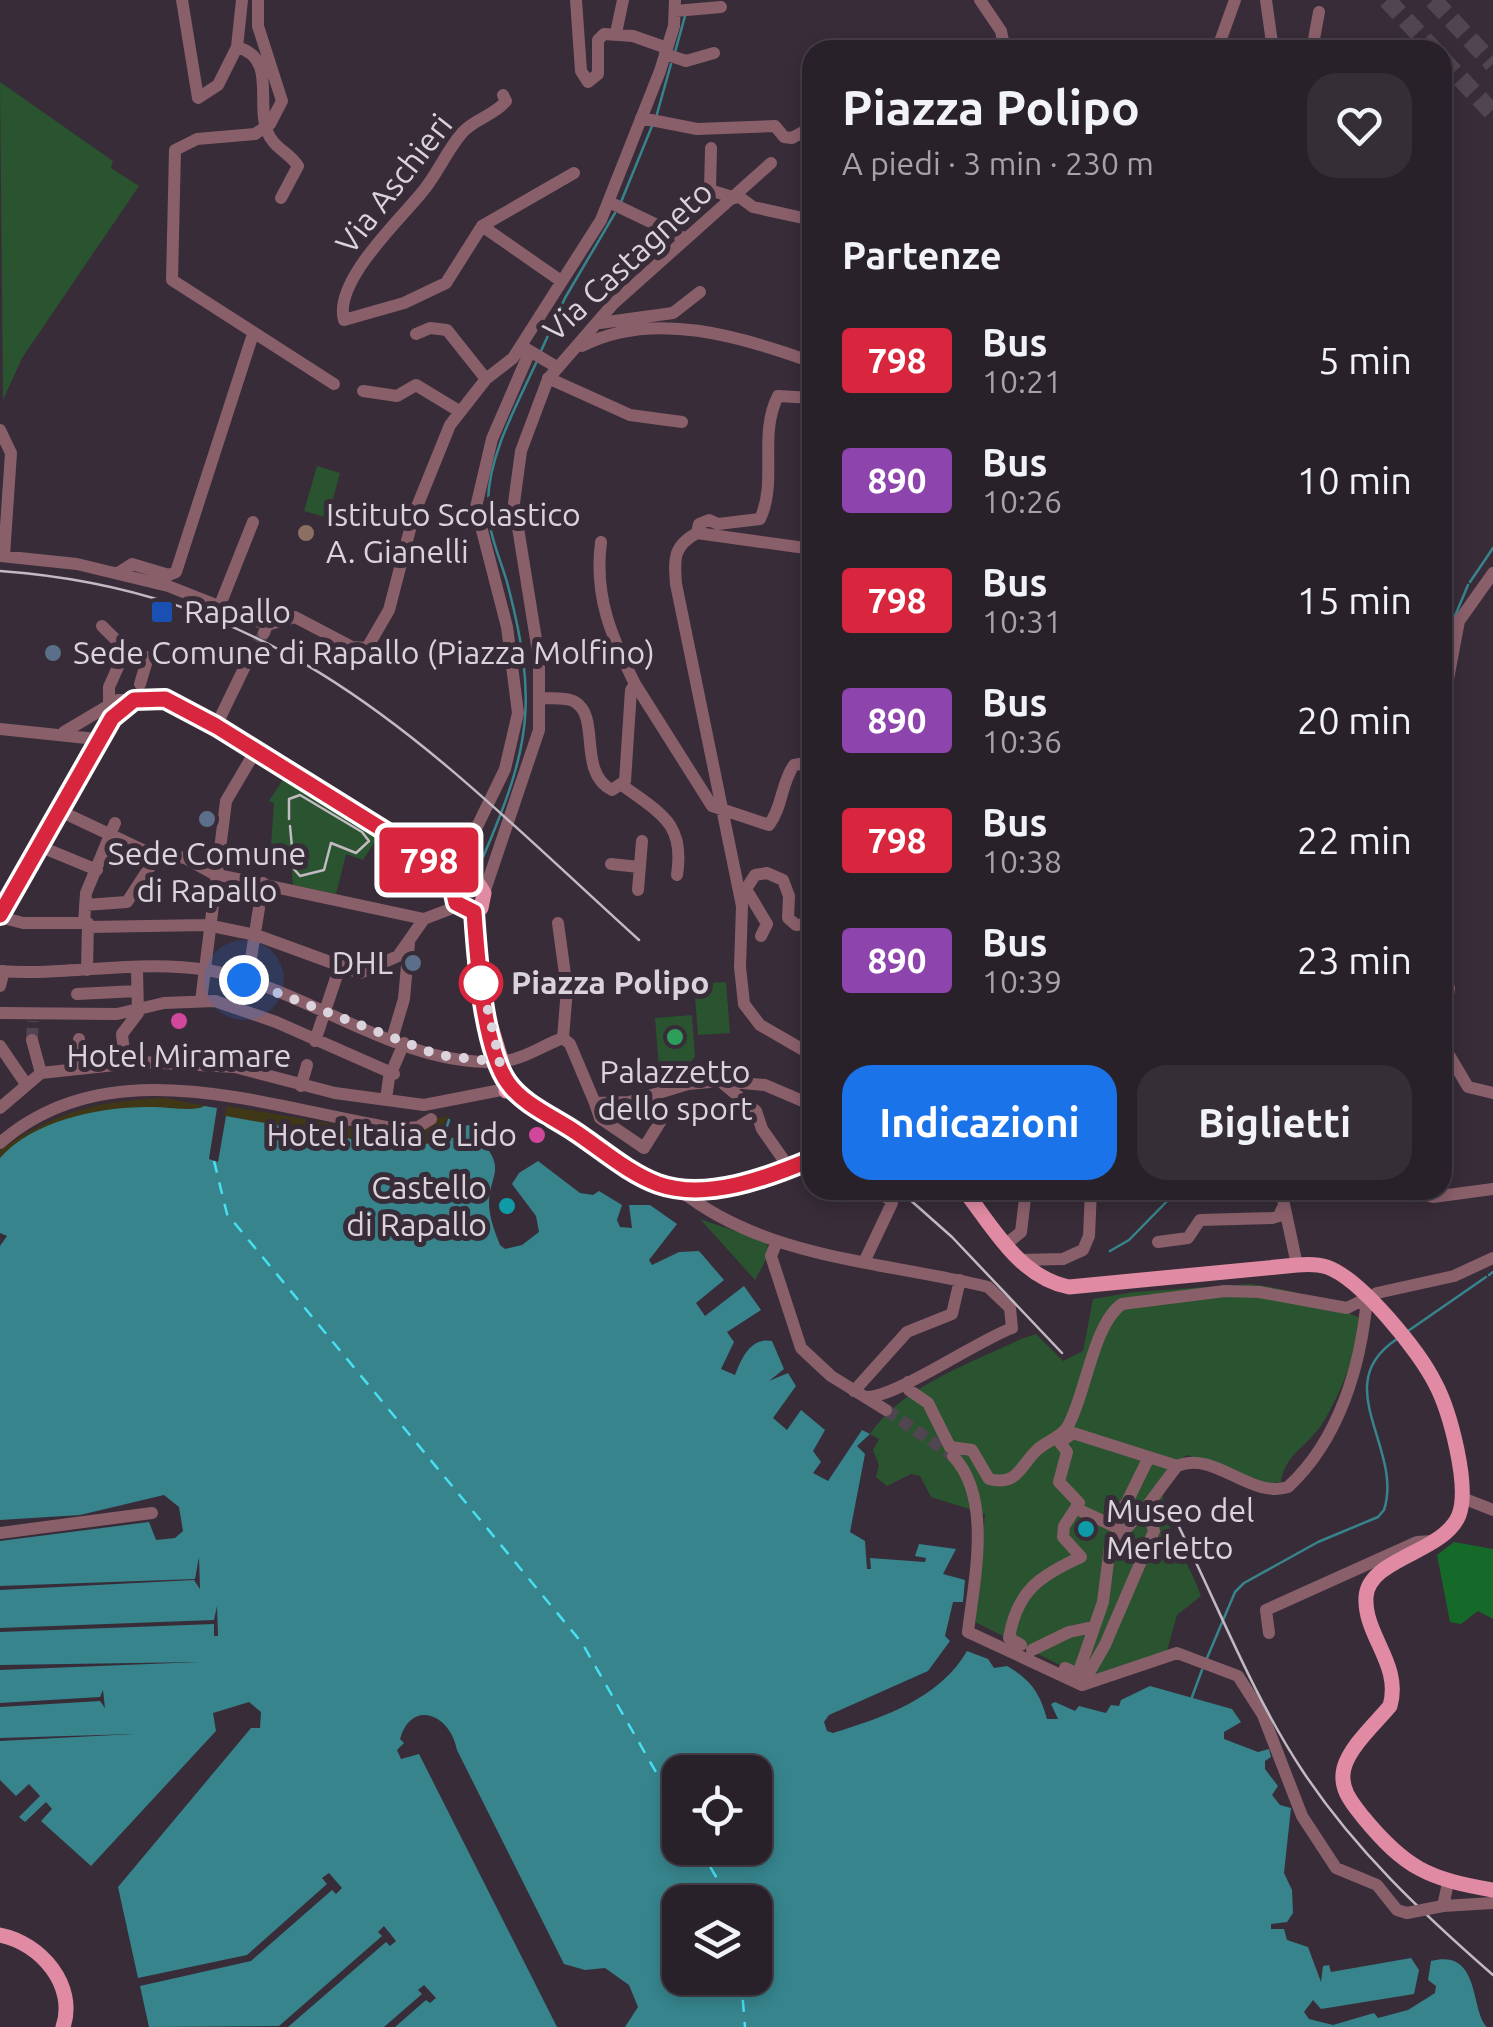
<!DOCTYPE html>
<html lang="it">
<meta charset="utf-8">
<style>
:root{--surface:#29212a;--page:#352e36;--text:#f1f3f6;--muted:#a5a3a8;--line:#453e47;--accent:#1a73e8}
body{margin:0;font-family:Ubuntu,sans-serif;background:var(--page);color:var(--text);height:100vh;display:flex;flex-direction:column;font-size:38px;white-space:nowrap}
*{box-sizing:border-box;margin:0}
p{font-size:32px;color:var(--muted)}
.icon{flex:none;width:55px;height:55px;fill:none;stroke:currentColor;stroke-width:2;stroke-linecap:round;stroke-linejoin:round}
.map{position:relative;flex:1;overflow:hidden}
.side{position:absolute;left:802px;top:40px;width:650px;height:1160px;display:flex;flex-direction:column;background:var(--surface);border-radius:30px;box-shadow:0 5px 15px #0003,0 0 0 2px var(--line)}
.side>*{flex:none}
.badge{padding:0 20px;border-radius:8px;font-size:35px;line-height:65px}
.controls{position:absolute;left:662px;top:1755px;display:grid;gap:20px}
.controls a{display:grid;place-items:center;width:110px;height:110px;border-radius:20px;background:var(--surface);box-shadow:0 5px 15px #0003,0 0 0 2px var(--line);font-size:50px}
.you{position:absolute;width:50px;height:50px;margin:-25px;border:8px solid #fff;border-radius:50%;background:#1a73e8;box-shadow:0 0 0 15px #1a73e833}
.map>.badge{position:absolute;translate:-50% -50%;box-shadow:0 0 0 5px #fff}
h2{padding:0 40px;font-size:38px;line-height:90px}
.round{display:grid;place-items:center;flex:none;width:105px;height:105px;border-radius:30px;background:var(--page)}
.summary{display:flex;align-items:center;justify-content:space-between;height:170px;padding:0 40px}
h1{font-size:48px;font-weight:600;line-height:75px}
.primary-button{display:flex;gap:20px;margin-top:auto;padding:20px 40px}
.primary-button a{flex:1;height:115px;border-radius:30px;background:var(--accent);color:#fff;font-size:40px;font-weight:600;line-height:115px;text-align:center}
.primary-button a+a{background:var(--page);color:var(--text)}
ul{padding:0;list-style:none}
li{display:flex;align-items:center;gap:30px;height:120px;padding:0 40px}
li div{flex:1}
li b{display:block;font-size:38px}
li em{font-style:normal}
li .badge{min-width:110px;font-weight:700;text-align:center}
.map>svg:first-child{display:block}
.green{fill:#29542f}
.forest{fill:#156a29}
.sand{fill:#403717}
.water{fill:#37848d;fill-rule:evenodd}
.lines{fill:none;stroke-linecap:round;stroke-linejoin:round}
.stream{stroke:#37848d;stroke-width:2.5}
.ferry{stroke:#48dff0;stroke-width:2.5;stroke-dasharray:12 10;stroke-linecap:butt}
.minor-tunnel{stroke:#504550;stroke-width:12;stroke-dasharray:12 6;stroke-linecap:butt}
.highway-tunnel{stroke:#504550;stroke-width:18;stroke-dasharray:18 9;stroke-linecap:butt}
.minor{stroke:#895f6a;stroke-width:12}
.major{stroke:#e08ba3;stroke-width:15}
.rail{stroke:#c2b9c2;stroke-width:2.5}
.minor-bridge{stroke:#895f6a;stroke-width:12}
.line-casing{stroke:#fff;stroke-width:22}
.line{stroke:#d7263d;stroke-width:15}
.walk{stroke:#dbd3db;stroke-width:10;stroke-dasharray:0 18}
.education-dot{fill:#8d6e63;stroke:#372c38;stroke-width:4}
.transit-dot{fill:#1a4fb4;stroke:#372c38;stroke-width:4}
.service-dot{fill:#5c6f8a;stroke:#372c38;stroke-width:4}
.stop-dot{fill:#fff;stroke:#d7263d;stroke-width:5}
.hotel-dot{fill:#d1479c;stroke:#372c38;stroke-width:4}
.leisure-dot{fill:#2e9e5b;stroke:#372c38;stroke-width:4}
.culture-dot{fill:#0f9aa8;stroke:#372c38;stroke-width:4}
.labels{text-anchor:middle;stroke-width:10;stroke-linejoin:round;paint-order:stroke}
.street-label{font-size:32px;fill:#dbd3db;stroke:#372c38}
.poi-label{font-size:32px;fill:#dbd3db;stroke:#372c38;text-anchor:start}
.stop-label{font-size:32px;font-weight:bold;fill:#dbd3db;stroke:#372c38;text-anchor:start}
</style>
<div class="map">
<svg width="1493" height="2027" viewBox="0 0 1493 2027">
<rect width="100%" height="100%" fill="#372c38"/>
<path class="green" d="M 0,82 L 113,161 L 111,168 L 139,186 L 22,358 L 3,400 Z
M 317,466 L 340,473 L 328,518 L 304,511 Z
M 284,778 L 378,837 L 363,860 L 346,854 L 336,894 L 293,885 L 291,862 L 270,859 L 274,803 L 269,801 Z
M 726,982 L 730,1033 L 698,1035 L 694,984 Z
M 692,1015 L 695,1057 L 687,1065 L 659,1068 L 655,1018 Z
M 700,1219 L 767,1242 L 768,1256 L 755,1280 Z
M 1250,1284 C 1291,1289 1322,1298 1359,1318 C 1358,1351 1339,1399 1320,1427 C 1304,1449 1285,1455 1281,1482 L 1267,1483 L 1187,1455 C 1132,1490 1186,1551 1201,1596 L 1177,1615 L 1167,1651 L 1113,1668 L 1091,1681 L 975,1622 L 985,1514 L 931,1497 L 920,1476 L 911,1474 L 887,1486 L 876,1477 L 879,1465 L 873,1450 L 879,1439 L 870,1434 C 904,1385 969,1364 1021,1339 L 1036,1334 L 1063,1361 L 1083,1351 L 1093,1299 L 1134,1292 Z"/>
<path class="forest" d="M 1454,1542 L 1493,1549 L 1493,1619 L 1478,1611 L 1461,1624 L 1450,1622 L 1437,1555 Z"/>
<path class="sand" d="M 166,1098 L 210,1107 C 193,1114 167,1106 149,1107 C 92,1108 45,1124 0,1158 L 0,1150 C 54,1112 100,1100 166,1098 Z
M 227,1106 L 409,1137 L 425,1130 L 434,1119 L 449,1116 L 432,1142 C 385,1158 278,1124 224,1116 Z"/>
<path class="water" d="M 204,1106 L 217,1108 L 209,1159 L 218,1162 L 226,1116 L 348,1138 L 369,1146 L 408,1148 L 456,1137 L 460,1127 L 477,1123 L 477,1147 L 487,1148 C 504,1171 489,1178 489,1203 C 489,1217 495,1232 500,1245 L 505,1249 L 522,1245 L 539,1232 L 536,1216 L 512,1184 L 519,1173 L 538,1161 L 580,1193 L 593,1195 L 599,1191 L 622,1205 L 617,1220 L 620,1227 L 632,1228 L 629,1205 L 650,1205 L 677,1224 L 649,1260 L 652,1265 L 679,1252 L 699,1251 L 724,1280 L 696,1303 L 705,1316 L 744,1286 L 761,1310 L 727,1332 L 734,1342 L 721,1369 L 735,1375 C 742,1357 751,1337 772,1341 L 784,1369 L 769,1381 L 788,1373 L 796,1386 L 773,1418 L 787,1430 L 801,1410 L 825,1430 L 813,1451 L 821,1462 L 813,1473 L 828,1481 L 862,1430 L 870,1434 L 857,1446 L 865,1454 L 850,1532 L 865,1541 L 867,1569 L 871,1569 L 870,1558 L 925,1562 L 926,1558 L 915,1556 L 919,1544 L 956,1549 L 943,1574 L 965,1580 L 963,1602 L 953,1602 L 945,1636 L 950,1641 L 928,1671 L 829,1715 L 824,1722 L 827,1731 L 833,1733 C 884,1717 939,1699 967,1651 L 988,1659 L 994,1668 L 1007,1666 C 1031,1680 1040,1693 1047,1719 L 1058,1719 L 1051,1704 L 1055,1702 L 1075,1711 L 1079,1706 L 1106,1713 L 1111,1705 L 1119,1706 L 1121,1700 L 1150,1686 L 1232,1709 L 1241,1722 L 1224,1732 L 1224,1739 L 1258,1752 L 1269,1749 L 1271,1757 L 1265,1761 L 1265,1769 L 1278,1786 L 1272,1795 L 1280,1805 L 1291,1808 L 1284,1873 L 1292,1890 L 1293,1913 L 1287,1922 L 1271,1924 L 1271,1929 L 1284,1929 L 1287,1940 L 1308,1947 L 1321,1982 L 1323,1966 L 1329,1965 L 1331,1972 L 1411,1958 L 1419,1970 L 1414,1994 L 1321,2009 L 1313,2000 L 1304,2012 L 1309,2019 L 1333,2025 L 1374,2013 L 1378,2018 L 1408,2010 L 1435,1993 L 1436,1986 L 1428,1980 L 1431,1961 C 1481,1948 1470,2010 1487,2027 L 625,2027 L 638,2007 L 629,1985 L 605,1968 L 585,1970 L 564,1964 L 457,1750 C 450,1713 411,1699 400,1739 L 404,1743 L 397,1750 L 401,1759 L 419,1754 L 557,2027 L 395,2027 L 426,2000 L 430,2003 L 436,1998 L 424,1985 L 418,1990 L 422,1994 L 384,2027 L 288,2027 L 386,1942 L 390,1946 L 396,1941 L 384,1926 L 378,1932 L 382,1936 L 279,2026 L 149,2027 L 140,1986 L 251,1961 L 332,1890 L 336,1894 L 342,1888 L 329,1873 L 322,1878 L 327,1884 L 247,1955 L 138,1978 L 118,1887 L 251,1728 L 260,1728 L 261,1712 L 249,1702 L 213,1713 L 216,1731 L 91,1866 L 41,1821 L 52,1809 L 46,1802 L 25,1822 L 19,1817 L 40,1796 L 29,1784 L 16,1796 L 0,1780 L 0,1741 L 134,1734 L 0,1738 L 0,1707 L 100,1701 L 105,1708 L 103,1690 L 100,1697 L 0,1703 L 0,1670 L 199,1662 L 0,1665 L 0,1632 L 214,1624 L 214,1636 L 218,1636 L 217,1606 L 214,1620 L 0,1628 L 0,1590 L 194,1580 L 200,1589 L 199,1557 L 195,1579 L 0,1586 L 0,1541 L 149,1522 L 156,1540 L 175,1538 L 183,1531 L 179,1507 L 164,1495 L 80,1515 L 0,1520 L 0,1246 L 7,1236 L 0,1233 L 0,1158 C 33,1120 102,1106 152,1107 C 167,1107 196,1112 204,1106 ZM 680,1772 L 755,1772 L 755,1848 L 680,1848 ZM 680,1902 L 755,1902 L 755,1978 L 680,1978 Z"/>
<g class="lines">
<path class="stream" d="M 675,52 L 685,16
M 657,114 L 671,64
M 621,202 L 652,126
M 541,351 L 565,298 L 615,213
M 1470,582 L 1493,548
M 1455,616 L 1468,585
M 1442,667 L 1452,623
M 483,857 C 531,746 538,700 507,582 C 499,555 487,531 488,501 C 489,454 517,405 536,363
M 442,1142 L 449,1120
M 1110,1251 L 1129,1240 L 1178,1190
M 1489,1275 L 1493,1272
M 1408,1331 L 1486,1277
M 1207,1658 L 1235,1592 L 1244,1583 L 1318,1542 L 1378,1517 L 1384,1510 C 1404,1448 1327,1385 1397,1339
M 1192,1697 L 1202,1670"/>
<path class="ferry" d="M 214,1161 L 227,1214 L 582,1643 L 680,1814
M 699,1848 L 731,1902
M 741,1978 L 745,2027"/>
<path class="minor-tunnel" d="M 249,658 L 264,633
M 32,1040 L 33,1021
M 886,1410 L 953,1456"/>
<path class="highway-tunnel" d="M 1387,0 L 1434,50
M 1433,0 L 1493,64
M 1442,59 L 1493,113"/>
<path class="minor" d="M 182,0 L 198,98 L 218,85 L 237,47 C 277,58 256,102 267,131 C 273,148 289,152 298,166 L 281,198
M 258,0 L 258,26 L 282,101 L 270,124
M 576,0 L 581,71 L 588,82 L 598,74 L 598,40 L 604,34 L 633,36 L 667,48
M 980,0 L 1001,31 L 1005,50
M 1266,0 L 1273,50
M 675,11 L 721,7
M 616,33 L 623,0
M 237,47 L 242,0
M 1217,50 L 1235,0
M 1312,50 L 1319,12
M 665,54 L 686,61 L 714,53
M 503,95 L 506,101 C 494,116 474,119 462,133 C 447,150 438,173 423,191 C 401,219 333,281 344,320 L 404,303 L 446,283 L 482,226 L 574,173
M 641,118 L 697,129 L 775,126 L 784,137 L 792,138 L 812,127
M 255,134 L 197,139 L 175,150 L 172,280 L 334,384
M 711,148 L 710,190 L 735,198
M 738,196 L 753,207 L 812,220
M 609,202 L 684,238
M 482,226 L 561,281
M 600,323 L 673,313 L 700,292
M 416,334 L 430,328 L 447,330 L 486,379
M 582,346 C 653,309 743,337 812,362
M 523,347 L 555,366
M 548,378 L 630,415 L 682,422
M 363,391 L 397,396 L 416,385 L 459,411
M 0,430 L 11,453 L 4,556
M 697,533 L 699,524 L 709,520 L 718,524 L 760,519 C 778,481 758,435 778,396 L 812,398
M 601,542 C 594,596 611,636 635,684
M 812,549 L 697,533 C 673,546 674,559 676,584 L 742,906 L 740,967 L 744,1004 L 760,1025 L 812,1055
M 0,556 L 77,564 L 168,586 L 267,625
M 118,573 L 132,564 L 169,575 L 176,572 L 253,334
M 220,605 L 253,522
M 102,626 L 117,641 L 122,658 L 109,687 L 109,705
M 264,633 L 267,625 L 295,617 L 352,647 L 367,648 L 389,610 L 414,514 L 450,425 L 486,379 L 513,358 L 601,220 L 660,71 L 674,26 L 675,0
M 140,684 L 148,657
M 542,698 C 552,699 567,697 575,702 C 601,717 577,772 612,790 L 625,781 L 631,690 L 635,684 L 712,806 L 769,825 C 783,806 781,783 794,765 L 812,762
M 1442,711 L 1459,621 L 1493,573
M 216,726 L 249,658
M 0,729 L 96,739
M 64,732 L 118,700 L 134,700
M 622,785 C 661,814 685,823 677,875
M 812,790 L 812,795
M 58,810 L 149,853 L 185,858 L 214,874 L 424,919 L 458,906
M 39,846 L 97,870
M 611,864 L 639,867
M 454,874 L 505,769 L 518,713 L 507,627 L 476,507 L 492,439 L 530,351
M 638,890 L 642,841
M 484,893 L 539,730 L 539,658 L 514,503 L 521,451 L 548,379 L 613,304 L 771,163
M 85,905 L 127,902 L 153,862 L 164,855
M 0,917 L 23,923 L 88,923 L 87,970
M 84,923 L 86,893 L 115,823
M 558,923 L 567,989 L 563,1038
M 88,927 L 207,925 L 256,935 L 360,973 L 398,956 L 424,919
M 761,936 L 767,924 L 746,889 L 755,875 L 767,873 L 783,880 L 789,896 L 788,918 L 796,925 L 812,924
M 0,971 C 68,976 140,959 207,970 C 306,987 395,1066 498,1062 C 521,1061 541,1046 563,1038
M 1442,978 L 1449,988 L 1442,1039
M 0,986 L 4,971
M 77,994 L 137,991
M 201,1001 L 226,801 L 256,750
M 235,1008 L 251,958 L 263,883
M 0,1013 L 117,1014 L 164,1003 L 215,1001 L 276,1022 L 394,1074
M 563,1038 L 570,1044 L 595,1103 L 629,1102 L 688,1084 L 720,1081 L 765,1085 L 812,1105
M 79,1039 L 80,1067
M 392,1039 L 404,999 L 409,943
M 32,1040 L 41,1073
M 315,1041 L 340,966
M 1442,1043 L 1468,1087 L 1493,1093
M 0,1046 L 26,1084
M 125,1062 L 122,1034 L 138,1013 L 137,970
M 720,1081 L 756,1111 L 762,1129 L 790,1169
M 301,1086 L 307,1065
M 386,1099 L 389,1078 L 404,1043
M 595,1103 L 600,1118 L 644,1148 L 662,1119
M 0,1108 L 41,1073 L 143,1062 L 235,1067 L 335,1093 L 424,1105 L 506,1089
M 0,1143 C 111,1045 271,1109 399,1129 L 418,1127 L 431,1119
M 680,1190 C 765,1259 886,1262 988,1287 L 1010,1308 L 1012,1328 C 975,1342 896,1397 867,1397
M 1281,1190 L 1297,1265
M 1403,1190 L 1433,1197 L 1493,1189
M 777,1241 L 771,1256 L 801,1348 L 831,1376 L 886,1410
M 1158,1242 L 1188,1238 L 1200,1220 L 1272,1218 L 1279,1216 L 1283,1207
M 1005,1245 L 1021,1232 L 1026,1190
M 865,1260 L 892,1203 L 880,1190
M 1019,1260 L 1063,1259 L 1083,1250 L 1089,1236 L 1091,1190
M 908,1382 L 909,1390 L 928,1403 L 950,1447 L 972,1450 L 989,1479 C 1018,1486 1019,1467 1037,1450 C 1046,1441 1061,1438 1068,1426 C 1086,1394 1093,1324 1122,1304 L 1225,1291 L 1259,1292 L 1347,1308 L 1377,1293 L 1454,1276 L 1493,1258
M 854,1391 L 907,1332 L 952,1314 L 960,1280
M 1063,1440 L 1073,1433 L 1177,1466
M 953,1456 C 993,1498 974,1580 968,1632 L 1082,1685 L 1177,1653 L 1238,1676 L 1263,1715 L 1302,1816 L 1336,1868 L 1377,1885 L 1397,1910 L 1407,1913
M 1465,1499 L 1493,1510
M 1077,1509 L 1116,1527
M 1111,1525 L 1127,1502 L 1149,1457
M 0,1533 L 152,1513
M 1269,1633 L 1266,1610 L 1417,1542 L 1432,1541
M 1021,1645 L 1009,1638 C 1017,1591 1039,1576 1081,1557 L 1063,1537 L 1064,1526 L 1079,1503 L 1059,1482 L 1067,1452 L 1056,1437
M 1032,1650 L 1069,1632 L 1093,1627
M 1065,1668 L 1078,1674 L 1103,1602 L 1110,1546 L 1147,1506
M 1082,1685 L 1105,1645 L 1154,1531 L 1147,1506 L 1177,1466 C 1215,1450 1249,1499 1288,1487 C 1339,1440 1361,1366 1367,1298
M 1448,1883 L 1443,1906 L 1493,1903"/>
<path class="major" d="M 449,871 L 456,903 L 474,911
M 464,883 L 479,885 L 484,893 L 481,908 L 474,911
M 474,911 L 484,1003 L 509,1086 L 506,1091
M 0,915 L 96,739 L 119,709 L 154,697 L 216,726 L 464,883
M 509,1086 C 550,1115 634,1185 686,1191 C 724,1195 777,1174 812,1159
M 964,1190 C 993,1227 1019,1277 1069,1287 L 1297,1265 C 1307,1264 1318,1264 1327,1267 C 1361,1279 1419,1351 1435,1383 C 1450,1411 1470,1486 1459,1515 C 1444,1553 1368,1558 1366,1597 C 1364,1636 1402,1664 1390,1706 C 1376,1723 1350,1746 1344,1768 C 1339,1788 1351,1802 1363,1817 C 1405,1868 1428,1879 1493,1890
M 0,1935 C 41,1943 77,1986 63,2027"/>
<path class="rail" d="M 0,571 C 292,592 436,756 639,940
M 289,819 L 289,799 L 300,795 L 362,832 L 369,841 L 356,853 L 331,843 L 324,870 L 300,876 L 294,869 L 290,826
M 899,1190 L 952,1237 L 1062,1353
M 1168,1505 C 1213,1592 1248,1688 1302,1770 C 1354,1849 1422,1913 1493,1975"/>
<path class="minor-bridge" d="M 255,134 L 270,124
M 1407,1913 L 1443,1906"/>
</g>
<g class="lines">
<defs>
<path id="line" d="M 0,915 L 112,718 L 134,700 L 165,699 L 216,726 L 449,871 L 456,903 L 474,912 C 477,955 483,1048 508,1083 C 523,1104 551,1116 574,1131 C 600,1148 628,1173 658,1184 C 706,1201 767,1178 812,1159"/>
</defs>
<use href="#line" class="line-casing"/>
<use href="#line" class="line"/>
<path class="walk" d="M 244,980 L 438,1055 L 500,1062 L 480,976 L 481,983"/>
</g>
<circle class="education-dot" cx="306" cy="533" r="10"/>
<rect class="transit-dot" x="150" y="600" width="24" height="24" rx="5"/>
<g class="service-dot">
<circle cx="53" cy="653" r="10"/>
<circle cx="207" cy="819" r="10"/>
<circle cx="413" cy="963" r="10"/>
</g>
<circle class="stop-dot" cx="481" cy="983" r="20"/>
<g class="hotel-dot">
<circle cx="179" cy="1021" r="10"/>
<circle cx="537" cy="1135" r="10"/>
</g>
<circle class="leisure-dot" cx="675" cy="1037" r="10"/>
<g class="culture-dot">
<circle cx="507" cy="1206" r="10"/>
<circle cx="1086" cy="1529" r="10"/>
</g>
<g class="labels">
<g class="street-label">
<text transform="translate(394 184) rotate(-52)" y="11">Via Aschieri</text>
<text transform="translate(628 261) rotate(-43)" y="11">Via Castagneto</text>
</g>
<g class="poi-label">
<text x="326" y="526">Istituto Scolastico<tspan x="326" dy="37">A. Gianelli</tspan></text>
<text x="184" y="623">Rapallo</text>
<text x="73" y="664">Sede Comune di Rapallo (Piazza Molfino)</text>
<text x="207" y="865" text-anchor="middle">Sede Comune<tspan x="207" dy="37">di Rapallo</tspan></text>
<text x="393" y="974" text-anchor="end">DHL</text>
<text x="179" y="1067" text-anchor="middle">Hotel Miramare</text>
<text x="675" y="1083" text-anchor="middle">Palazzetto<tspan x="675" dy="37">dello sport</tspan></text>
<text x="517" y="1146" text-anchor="end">Hotel Italia e Lido</text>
<text x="487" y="1199" text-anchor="end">Castello<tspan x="487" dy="37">di Rapallo</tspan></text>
<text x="1106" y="1522">Museo del<tspan x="1106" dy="37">Merletto</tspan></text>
</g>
<g class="stop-label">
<text x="511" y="994">Piazza Polipo</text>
</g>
</g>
</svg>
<div class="controls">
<a><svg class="icon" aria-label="locate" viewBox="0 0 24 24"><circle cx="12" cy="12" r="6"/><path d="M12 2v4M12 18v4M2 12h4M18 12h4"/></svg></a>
<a><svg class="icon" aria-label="layers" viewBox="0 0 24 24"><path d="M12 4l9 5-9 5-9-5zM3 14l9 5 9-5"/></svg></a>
</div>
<div class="you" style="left:244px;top:980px"></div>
<b class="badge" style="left:429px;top:860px;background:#d7263d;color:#fff">798</b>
<section class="side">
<div class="summary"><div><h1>Piazza Polipo</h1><p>A piedi · 3 min · 230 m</p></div><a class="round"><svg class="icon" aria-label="heart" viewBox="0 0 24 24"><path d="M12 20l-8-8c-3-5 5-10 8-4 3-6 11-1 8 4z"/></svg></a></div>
<h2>Partenze</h2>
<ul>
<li><span class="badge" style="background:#d7263d;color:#fff">798</span><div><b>Bus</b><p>10:21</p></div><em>5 min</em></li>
<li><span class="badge" style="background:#8e44ad;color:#fff">890</span><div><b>Bus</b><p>10:26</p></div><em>10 min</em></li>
<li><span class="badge" style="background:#d7263d;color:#fff">798</span><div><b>Bus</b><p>10:31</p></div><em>15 min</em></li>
<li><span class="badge" style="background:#8e44ad;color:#fff">890</span><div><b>Bus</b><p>10:36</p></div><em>20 min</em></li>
<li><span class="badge" style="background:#d7263d;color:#fff">798</span><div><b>Bus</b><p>10:38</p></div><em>22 min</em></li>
<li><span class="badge" style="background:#8e44ad;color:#fff">890</span><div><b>Bus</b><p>10:39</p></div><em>23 min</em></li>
</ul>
<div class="primary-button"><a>Indicazioni</a><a>Biglietti</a></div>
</section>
</div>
